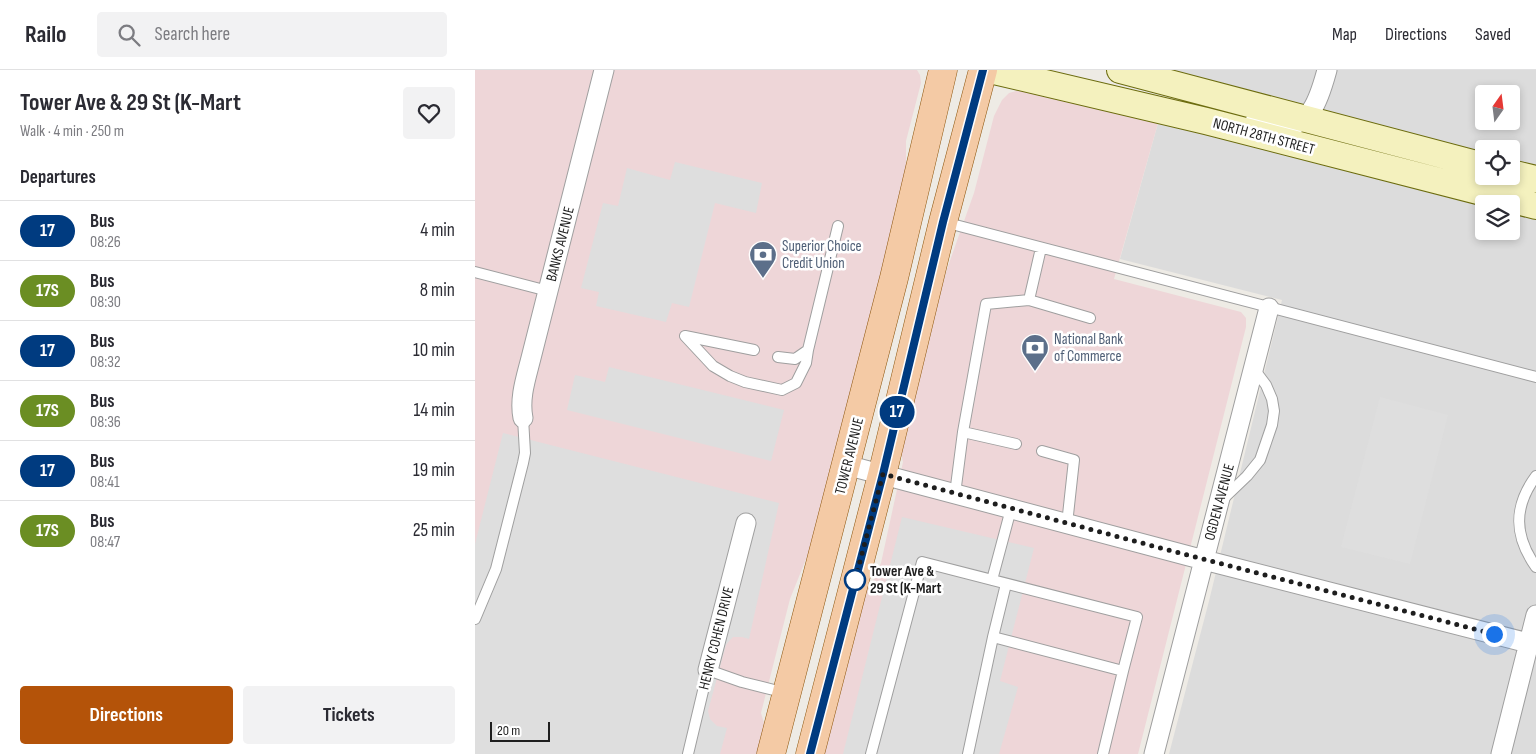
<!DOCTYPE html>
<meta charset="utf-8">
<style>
:root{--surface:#fff;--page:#f2f2f3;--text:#2b2b33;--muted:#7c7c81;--line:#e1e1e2;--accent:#b45309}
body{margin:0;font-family:"Sofia Sans Condensed",sans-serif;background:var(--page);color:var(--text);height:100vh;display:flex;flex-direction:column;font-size:19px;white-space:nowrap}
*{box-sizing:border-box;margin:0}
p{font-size:16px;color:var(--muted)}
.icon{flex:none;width:28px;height:28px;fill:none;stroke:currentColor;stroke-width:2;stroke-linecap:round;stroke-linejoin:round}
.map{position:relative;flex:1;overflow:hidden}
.side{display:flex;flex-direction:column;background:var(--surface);width:475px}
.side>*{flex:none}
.badge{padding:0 10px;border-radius:16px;font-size:18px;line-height:32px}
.needle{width:32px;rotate:14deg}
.tools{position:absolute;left:1000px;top:15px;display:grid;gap:10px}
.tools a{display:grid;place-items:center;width:45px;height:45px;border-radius:5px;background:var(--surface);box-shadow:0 2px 8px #0003;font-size:25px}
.scale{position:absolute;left:15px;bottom:12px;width:60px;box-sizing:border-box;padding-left:5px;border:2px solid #1e1e1e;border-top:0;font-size:14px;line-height:18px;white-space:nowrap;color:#1e1e1e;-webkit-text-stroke:4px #fff;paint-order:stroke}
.you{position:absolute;width:25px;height:25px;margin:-12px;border:4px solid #fff;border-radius:50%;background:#1a73e8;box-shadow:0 0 0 8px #1a73e833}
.map>.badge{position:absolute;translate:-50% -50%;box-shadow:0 0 0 2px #fff}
h2{padding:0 20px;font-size:19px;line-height:45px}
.round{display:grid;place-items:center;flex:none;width:52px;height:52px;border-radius:5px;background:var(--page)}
.head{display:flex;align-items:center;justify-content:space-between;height:85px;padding:0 20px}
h1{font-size:24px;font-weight:700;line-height:38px}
.primary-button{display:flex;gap:10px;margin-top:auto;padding:10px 20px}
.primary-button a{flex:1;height:58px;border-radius:5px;background:var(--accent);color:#fff;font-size:20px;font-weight:700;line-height:58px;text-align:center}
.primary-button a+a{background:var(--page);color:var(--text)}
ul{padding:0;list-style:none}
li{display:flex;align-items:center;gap:15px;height:60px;padding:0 20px;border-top:1px solid var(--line)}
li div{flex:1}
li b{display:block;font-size:19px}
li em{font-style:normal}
li .badge{min-width:55px;font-weight:700;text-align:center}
header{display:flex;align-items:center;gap:30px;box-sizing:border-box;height:70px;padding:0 25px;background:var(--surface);border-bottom:1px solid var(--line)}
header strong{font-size:24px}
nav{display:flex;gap:28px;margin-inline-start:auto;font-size:18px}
.search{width:350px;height:45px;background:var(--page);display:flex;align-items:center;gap:12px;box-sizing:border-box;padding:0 18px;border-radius:5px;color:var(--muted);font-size:19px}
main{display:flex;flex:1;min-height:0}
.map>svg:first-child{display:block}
.residential{fill:#dcdcdc;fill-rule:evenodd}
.commercial{fill:#eed6d8}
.parking{fill:#dedede}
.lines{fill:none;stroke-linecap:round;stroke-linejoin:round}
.lane-casing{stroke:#9f9f9f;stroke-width:12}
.street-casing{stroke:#9f9f9f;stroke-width:21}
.secondary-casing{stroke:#6c6c0f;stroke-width:28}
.primary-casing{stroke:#8c550d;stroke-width:29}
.lane{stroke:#fff;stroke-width:10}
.street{stroke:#fff;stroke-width:19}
.secondary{stroke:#f4f1be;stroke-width:26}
.primary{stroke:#f4caa5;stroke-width:28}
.line-casing{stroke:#fff;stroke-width:11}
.line{stroke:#003b80;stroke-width:8}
.walk{stroke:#1e1e1e;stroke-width:5;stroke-dasharray:0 9}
.stop-dot{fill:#fff;stroke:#003b80;stroke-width:2.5}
.labels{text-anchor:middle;stroke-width:5;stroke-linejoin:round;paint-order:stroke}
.street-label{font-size:15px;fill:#1e1e1e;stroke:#fff}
.service-label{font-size:15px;fill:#4e5e75;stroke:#fff;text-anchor:start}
.stop-label{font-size:15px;font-weight:bold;fill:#1e1e1e;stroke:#fff;text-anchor:start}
</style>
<header>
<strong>Railo</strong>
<div class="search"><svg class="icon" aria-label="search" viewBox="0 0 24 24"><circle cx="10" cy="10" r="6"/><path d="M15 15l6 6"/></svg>Search here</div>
<nav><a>Map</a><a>Directions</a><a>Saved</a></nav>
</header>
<main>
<section class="side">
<div class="head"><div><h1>Tower Ave &amp; 29 St (K-Mart</h1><p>Walk · 4 min · 250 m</p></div><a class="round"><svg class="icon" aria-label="heart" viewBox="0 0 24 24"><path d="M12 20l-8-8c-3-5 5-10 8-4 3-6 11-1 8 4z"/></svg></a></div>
<h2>Departures</h2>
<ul>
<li><span class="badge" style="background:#003b80;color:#fff">17</span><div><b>Bus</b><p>08:26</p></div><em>4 min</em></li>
<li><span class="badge" style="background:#6b8e23;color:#fff">17S</span><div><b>Bus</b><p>08:30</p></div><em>8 min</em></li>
<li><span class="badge" style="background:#003b80;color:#fff">17</span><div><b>Bus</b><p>08:32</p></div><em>10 min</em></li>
<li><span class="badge" style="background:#6b8e23;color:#fff">17S</span><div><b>Bus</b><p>08:36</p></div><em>14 min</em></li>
<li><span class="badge" style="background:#003b80;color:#fff">17</span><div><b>Bus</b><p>08:41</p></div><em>19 min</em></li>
<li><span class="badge" style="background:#6b8e23;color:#fff">17S</span><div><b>Bus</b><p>08:47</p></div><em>25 min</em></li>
</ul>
<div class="primary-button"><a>Directions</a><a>Tickets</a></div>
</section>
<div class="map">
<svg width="1061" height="684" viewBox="0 0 1061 684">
<rect width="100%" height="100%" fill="#eeebe5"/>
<path class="residential" d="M 666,0 L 1061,0 L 1061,105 L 1036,98 L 1036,79 L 1009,79 L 1009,91 ZM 1009,24 L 1036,24 L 1036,51 L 1009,51 Z
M 685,46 L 1009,134 L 1009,161 L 1036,161 L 1036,136 L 1061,142 L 1061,684 L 694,684 L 734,531 L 807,230 L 645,189 Z"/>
<path class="commercial" d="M 0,0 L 442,0 L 445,5 L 446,13 L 431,71 L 431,109 L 335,479 L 315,529 L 286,643 L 289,653 L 288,666 L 283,684 L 0,684 Z
M 545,20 L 685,46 L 639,209 L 766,242 L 771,248 L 771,257 L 663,684 L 348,684 L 389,525 L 399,509 L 406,493 L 428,392 L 426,383 L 460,240 L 472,199 L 499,123 L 519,46 L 527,30 L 534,23 Z"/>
<path class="parking" d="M 200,92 L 287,113 L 281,143 L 240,133 L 214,237 L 197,233 L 191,252 L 121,236 L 124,222 L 106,218 L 128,133 L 143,136 L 152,98 L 195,110 Z
M 134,297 L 309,340 L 296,391 L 92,340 L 100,305 L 130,312 Z
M 905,327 L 973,345 L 935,494 L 866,477 Z
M 28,363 L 304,433 L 274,569 L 267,567 L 258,567 L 255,570 L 251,575 L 233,641 L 235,649 L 242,656 L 252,658 L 245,684 L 0,684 L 0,474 Z
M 427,447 L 559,478 L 525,611 L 543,617 L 524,684 L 368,684 Z"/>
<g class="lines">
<defs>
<path id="lane" d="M 469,152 L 1061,307
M 566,178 L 554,230 L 615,248
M 0,202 L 73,221
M 210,266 L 238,296 L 255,306 L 270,312 L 307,320 L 321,313 L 331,293 L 333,280 L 363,156
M 210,266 L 279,280
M 303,287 L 320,289 L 333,280
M 541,374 L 488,362 L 511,234 L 554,230
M 567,381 L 599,390 L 592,454
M 1061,406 C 1038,437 1039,466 1061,497
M 480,424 L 488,362
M 748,429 L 772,406 L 785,390 L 797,355 L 799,341 L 797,329 L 791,315 L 779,299
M 517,510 L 536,439
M 531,514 L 518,567 L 648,601 L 628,684
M 0,549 L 21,499 L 48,393 L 50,383 L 48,348
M 213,684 L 233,600 L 267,612 L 311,623
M 396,684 L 447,492 L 662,547 L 648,601
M 493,684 L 518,567"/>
<path id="street" d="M 780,51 C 788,53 796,56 803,56 C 837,59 845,25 852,0
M 48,348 C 44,328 51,308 56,288 L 129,0
M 371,395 L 729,490 L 1061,575
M 233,600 L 271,453
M 679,684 L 794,238
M 1026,684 L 1061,545"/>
<path id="secondary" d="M 515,0 L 731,51 L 1061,136
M 645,0 L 1009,96
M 1036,103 L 1061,109"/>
<path id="primary" d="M 296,684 L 419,208 L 468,0
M 335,684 L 407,405 L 468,152 L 508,0"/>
</defs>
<use href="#lane" class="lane-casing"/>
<use href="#street" class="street-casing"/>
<use href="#secondary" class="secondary-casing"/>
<use href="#primary" class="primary-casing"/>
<use href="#lane" class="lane"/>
<use href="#street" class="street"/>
<use href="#secondary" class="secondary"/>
<use href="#primary" class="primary"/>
</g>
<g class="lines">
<defs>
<path id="line" d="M 335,684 L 408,404 L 468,152 L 508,0"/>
</defs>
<use href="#line" class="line-casing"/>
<use href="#line" class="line"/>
<path class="walk" d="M 380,510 L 379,514 L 408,404 L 678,476 L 1019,564"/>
</g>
<defs>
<symbol id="bank-pin" viewBox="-11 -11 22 30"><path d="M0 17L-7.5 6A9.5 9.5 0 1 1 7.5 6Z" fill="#5c6f8a" stroke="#fff"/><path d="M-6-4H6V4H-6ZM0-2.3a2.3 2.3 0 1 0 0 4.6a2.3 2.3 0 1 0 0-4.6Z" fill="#fff"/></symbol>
</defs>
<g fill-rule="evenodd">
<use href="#bank-pin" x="272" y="169" width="32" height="43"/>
<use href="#bank-pin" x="544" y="262" width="32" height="43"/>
</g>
<circle class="stop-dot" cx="380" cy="510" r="10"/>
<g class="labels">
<g class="street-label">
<text transform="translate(789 66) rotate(15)" y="5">NORTH 28TH STREET</text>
<text transform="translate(85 174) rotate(-76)" y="5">BANKS AVENUE</text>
<text transform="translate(374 386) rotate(-76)" y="5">TOWER AVENUE</text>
<text transform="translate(744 432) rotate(-75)" y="5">OGDEN AVENUE</text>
<text transform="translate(241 568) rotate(-76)" y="5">HENRY COHEN DRIVE</text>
</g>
<g class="service-label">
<text x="307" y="181">Superior Choice<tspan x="307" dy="17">Credit Union</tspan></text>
<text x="579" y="274">National Bank<tspan x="579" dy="17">of Commerce</tspan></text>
</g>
<g class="stop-label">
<text x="395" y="506">Tower Ave &amp;<tspan x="395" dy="17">29 St (K-Mart</tspan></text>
</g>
</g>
</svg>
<div class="tools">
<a><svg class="needle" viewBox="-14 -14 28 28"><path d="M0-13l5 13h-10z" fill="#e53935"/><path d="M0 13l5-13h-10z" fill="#7c7c81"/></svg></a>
<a><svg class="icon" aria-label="locate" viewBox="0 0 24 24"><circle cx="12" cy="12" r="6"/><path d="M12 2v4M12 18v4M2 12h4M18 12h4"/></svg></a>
<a><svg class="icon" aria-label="layers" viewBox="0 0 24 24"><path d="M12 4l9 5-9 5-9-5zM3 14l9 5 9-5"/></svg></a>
</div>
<div class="scale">20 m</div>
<div class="you" style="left:1019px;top:564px"></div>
<b class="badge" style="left:422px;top:342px;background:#003b80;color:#fff">17</b>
</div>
</main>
